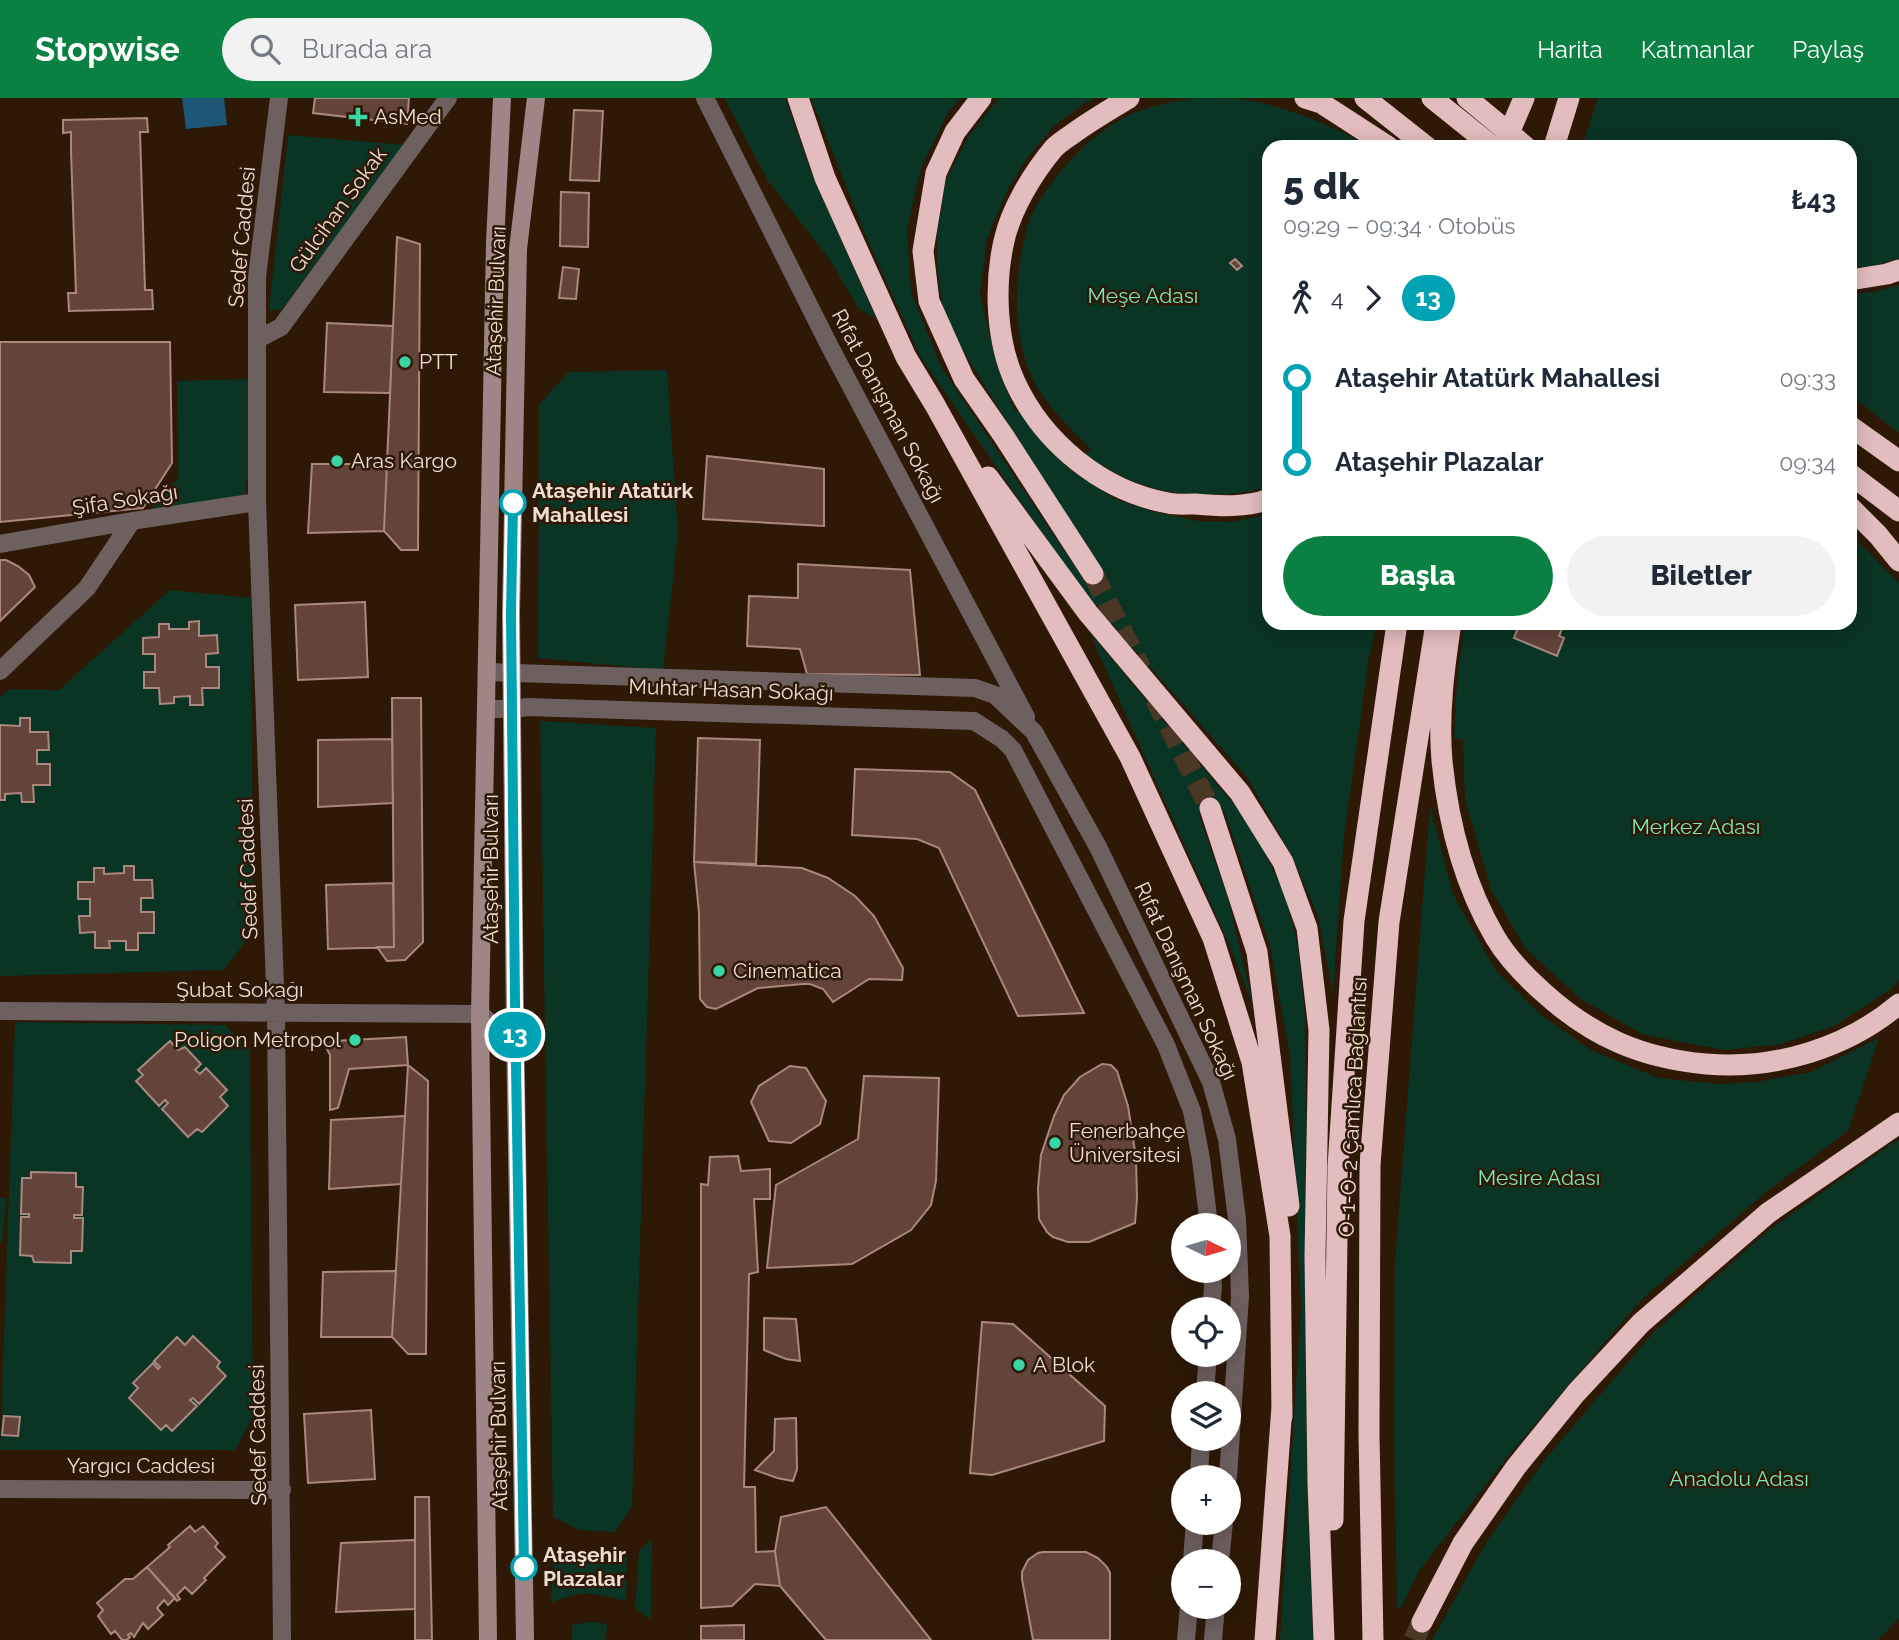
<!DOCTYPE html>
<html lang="tr">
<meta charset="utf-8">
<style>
:root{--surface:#fff;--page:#f2f2f3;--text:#1f2937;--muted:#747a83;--accent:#0b8043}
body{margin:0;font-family:Raleway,sans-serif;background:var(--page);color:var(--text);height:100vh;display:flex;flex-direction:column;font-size:26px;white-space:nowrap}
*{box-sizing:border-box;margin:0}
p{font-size:23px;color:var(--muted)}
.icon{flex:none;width:38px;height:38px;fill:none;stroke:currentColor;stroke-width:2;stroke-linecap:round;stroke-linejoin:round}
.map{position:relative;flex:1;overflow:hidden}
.details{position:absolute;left:1262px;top:42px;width:595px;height:490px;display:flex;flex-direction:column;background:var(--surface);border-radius:21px;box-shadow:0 4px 18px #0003}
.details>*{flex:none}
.badge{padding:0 14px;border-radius:23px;font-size:24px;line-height:46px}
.needle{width:46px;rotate:95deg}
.controls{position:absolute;left:1171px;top:1115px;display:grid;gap:14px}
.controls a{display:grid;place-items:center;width:70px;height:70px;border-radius:50%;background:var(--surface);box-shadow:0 4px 18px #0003;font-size:35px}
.map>.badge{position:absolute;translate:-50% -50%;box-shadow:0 0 0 4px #fff}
.legs{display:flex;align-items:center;gap:10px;height:77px;padding:0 21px;font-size:23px}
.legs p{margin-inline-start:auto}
.head{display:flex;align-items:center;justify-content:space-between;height:119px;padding:0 21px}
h1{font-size:38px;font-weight:800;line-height:52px}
.button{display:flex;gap:14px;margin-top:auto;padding:14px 21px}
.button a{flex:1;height:80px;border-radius:42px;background:var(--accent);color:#fff;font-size:28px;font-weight:800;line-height:80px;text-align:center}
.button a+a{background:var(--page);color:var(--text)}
ul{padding:0 21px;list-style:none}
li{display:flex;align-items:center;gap:24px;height:84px;font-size:26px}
li i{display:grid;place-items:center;width:10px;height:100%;margin:0 9px;background:currentColor}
li i::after{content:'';width:18px;height:18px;margin:-9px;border:5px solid;border-radius:50%;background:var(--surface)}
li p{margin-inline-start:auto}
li:first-child i{background:linear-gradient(#0000 50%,currentColor 0)}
li:last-child i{background:linear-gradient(currentColor 50%,#0000 0)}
header{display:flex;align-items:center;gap:42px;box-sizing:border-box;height:98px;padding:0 35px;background:var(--accent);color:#fff}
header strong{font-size:33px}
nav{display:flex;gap:38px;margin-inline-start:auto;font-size:24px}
.search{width:490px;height:63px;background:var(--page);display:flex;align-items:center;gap:18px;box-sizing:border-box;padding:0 24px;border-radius:38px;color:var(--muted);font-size:26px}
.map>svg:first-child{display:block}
.green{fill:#0a3423}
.water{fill:#1d5676}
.building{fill:#62443b;stroke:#aa887e;stroke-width:2}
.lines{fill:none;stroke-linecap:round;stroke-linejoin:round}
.motorway-tunnel{stroke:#4b3726;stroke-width:21;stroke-dasharray:21 10;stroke-linecap:butt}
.minor{stroke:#6f6060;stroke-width:18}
.tertiary{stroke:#6f6060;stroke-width:18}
.secondary{stroke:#9e8586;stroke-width:18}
.motorway{stroke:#e3bcbd;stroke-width:21}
.motorway-bridge{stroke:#e3bcbd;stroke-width:21}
.line-1-casing{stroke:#fff;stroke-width:16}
.line-1{stroke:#00a3b4;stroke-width:10}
.poi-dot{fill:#3ad4a5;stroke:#2e1907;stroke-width:2.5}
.stop-1-dot{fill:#fff;stroke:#00a3b4;stroke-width:3.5}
.labels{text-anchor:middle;stroke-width:5;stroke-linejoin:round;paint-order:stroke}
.poi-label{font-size:21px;fill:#edded3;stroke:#2e1907;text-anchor:start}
.street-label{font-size:21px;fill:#edded3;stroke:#2e1907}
.park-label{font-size:21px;fill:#78ebb8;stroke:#2e1907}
.stop-label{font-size:21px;font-weight:bold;fill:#edded3;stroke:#2e1907;text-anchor:start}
</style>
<header>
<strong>Stopwise</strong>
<div class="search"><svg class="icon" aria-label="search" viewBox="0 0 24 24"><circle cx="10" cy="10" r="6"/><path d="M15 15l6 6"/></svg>Burada ara</div>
<nav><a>Harita</a><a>Katmanlar</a><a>Paylaş</a></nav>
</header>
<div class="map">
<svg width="1899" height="1542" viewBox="0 0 1899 1542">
<rect width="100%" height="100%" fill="#2e1907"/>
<path class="green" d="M 724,0 L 785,0 L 812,77 L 877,222 L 858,210 L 831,163 L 768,83 Z
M 811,0 L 961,0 L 947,16 L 921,70 L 907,132 L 911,194 L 941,269 L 1084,482 L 1102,472 L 1069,423 L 957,243 L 943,210 L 937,168 L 937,136 L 946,82 L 968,39 L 996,4 L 1000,0 L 1094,0 L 1082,7 L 1054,28 L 1027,60 L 1009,89 L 987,140 L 980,196 L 997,268 L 1015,313 L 1020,313 L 1068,370 L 1113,400 L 1154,414 L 1198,423 L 1231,424 L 1269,416 L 1269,525 L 1377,525 L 1369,559 L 1344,738 L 1333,894 L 1318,818 L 1292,758 L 1247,679 L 1078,487 L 920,258 L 867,141 Z
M 1197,0 C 1211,0 1227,0 1241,1 C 1287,8 1329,26 1370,49 L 1269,49 L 1269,390 C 1226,398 1185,401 1143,387 C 1123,380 1103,368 1084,357 L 1091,351 C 1069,329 1044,306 1031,277 C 1012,233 1014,180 1026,135 C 1028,128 1029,120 1033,114 C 1053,78 1083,43 1120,22 C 1144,8 1170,4 1197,0 Z
M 1598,0 L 1899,0 L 1899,160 L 1873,168 L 1850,170 L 1850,49 L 1582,49 Z
M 288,37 L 406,47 L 281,212 L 269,212 Z
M 1899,187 L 1899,335 L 1850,297 L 1850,196 L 1873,194 Z
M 667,272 L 678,436 L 663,572 L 538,560 L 539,307 L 568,274 Z
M 250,281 L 250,365 L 244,398 L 148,415 L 178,380 L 177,283 Z
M 1850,435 L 1899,485 L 1899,882 L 1891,891 L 1834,928 L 1781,946 L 1725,952 L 1644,937 L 1582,902 L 1525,850 L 1491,791 L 1465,702 L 1463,642 L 1454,640 L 1457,582 L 1465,525 L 1850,525 Z
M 170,492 L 251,500 L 253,833 L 224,872 L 0,878 L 0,599 L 9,591 L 59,592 Z
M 1089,534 L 1252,728 L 1287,801 L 1298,849 L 1305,920 L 1307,1063 L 1307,1385 L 1313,1542 L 1280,1542 L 1301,1209 L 1290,958 L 1270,848 L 1225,715 L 1218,706 L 1199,717 L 1227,797 L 1254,910 L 1229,846 Z
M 540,623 L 656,630 L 632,1408 L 615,1434 L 579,1432 L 553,1419 Z
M 1430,708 L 1453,796 L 1496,873 L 1541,917 L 1591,952 L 1658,980 L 1719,986 L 1756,984 L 1811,974 L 1879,940 L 1848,1033 L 1766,1094 L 1641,1202 L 1504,1363 L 1419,1473 L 1402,1508 L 1397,1511 L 1394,1337 L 1395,1163 Z
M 15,924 L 225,927 L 250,952 L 253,1319 L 235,1352 L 0,1352 Z
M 1899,1042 L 1899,1520 L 1878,1542 L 1432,1542 L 1487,1443 L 1546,1360 L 1654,1234 L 1769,1132 L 1888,1048 Z
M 0,1100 L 6,1100 L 2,1145 L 0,1144 Z
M 652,1441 L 651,1521 L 635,1511 L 639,1453 Z
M 553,1452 C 583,1464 595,1464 627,1458 L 626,1503 C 595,1495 581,1491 551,1505 Z
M 590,1524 L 607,1526 L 606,1542 L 572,1542 L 572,1527 Z"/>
<path class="water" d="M 182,0 L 224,0 L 227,27 L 186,31 Z"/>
<path class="building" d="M 315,0 L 409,0 L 407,26 L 313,15 Z
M 574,12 L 603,13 L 599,83 L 570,82 Z
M 147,20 L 148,34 L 140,34 L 145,192 L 152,192 L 153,211 L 69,213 L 68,195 L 76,195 L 71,54 L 71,34 L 63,35 L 63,22 Z
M 561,94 L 589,95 L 588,149 L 560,148 Z
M 397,139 L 420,146 L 418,452 L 401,452 L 384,433 Z
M 1235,161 L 1242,168 L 1237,172 L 1230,165 Z
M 563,169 L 579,171 L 576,201 L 559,200 Z
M 327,225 L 393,228 L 390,295 L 324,294 Z
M 0,244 L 170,244 L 172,365 L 143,410 L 0,424 Z
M 707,358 L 824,371 L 824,428 L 703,421 Z
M 312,366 L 387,366 L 384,433 L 308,435 Z
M 0,462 L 6,462 L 18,468 L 29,477 L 35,489 L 0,523 Z
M 798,466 L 910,472 L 920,577 L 807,576 L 800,551 L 747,548 L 749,498 L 798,500 Z
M 365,504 L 368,579 L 298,582 L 295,507 Z
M 199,523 L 199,538 L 217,537 L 218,555 L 206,556 L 206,569 L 219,569 L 219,590 L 202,590 L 203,607 L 190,607 L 190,598 L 174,599 L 174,605 L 160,606 L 159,590 L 144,590 L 144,574 L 155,574 L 155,556 L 143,556 L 143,540 L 159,539 L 159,526 L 169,526 L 169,531 L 189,531 L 189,524 Z
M 1520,525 L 1548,525 L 1562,531 L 1559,538 L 1564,540 L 1557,558 L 1514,540 Z
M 392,600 L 421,600 L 423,844 L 405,862 L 387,863 L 377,849 L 394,849 Z
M 20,620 L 30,620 L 30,634 L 48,634 L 49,652 L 37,652 L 37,666 L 50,666 L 50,687 L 33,687 L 34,704 L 22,704 L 21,695 L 5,696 L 5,702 L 0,702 L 0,627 L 20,628 Z
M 698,640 L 760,642 L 756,766 L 694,764 Z
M 392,641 L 393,705 L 318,709 L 318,642 Z
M 855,671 L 950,674 L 975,692 L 1084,915 L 1018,918 L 939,750 L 917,741 L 852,737 Z
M 694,764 L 802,770 L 828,780 L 855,798 L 874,818 L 903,870 L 902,882 L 869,881 L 833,904 L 823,891 L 810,886 L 803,886 L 758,890 L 716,911 L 707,909 L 700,901 L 699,815 Z
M 124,768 L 134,768 L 134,782 L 152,782 L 153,800 L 141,800 L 141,814 L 154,814 L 154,835 L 138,835 L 138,852 L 126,852 L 126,843 L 109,843 L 110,850 L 95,850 L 95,834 L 80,835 L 79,818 L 90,818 L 90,801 L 78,801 L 78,784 L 94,784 L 94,770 L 104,770 L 104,776 L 124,775 Z
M 393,785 L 394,849 L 328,851 L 326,787 Z
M 406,939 L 408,967 L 349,971 L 338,1010 L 330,1012 L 330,957 L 326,949 L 333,943 Z
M 170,943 L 178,952 L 185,949 L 201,966 L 195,972 L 200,976 L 206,970 L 227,992 L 220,999 L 228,1008 L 202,1034 L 197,1031 L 188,1039 L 162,1011 L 168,1005 L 165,1002 L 159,1008 L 136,983 L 143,977 L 138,972 Z
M 1102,966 L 1111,967 L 1117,973 L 1128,1008 L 1136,1059 L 1137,1101 L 1135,1125 L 1089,1144 L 1068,1144 L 1053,1139 L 1047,1134 L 1039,1121 L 1038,1090 L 1041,1057 L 1054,1018 L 1064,997 L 1080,979 Z
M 408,967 L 428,983 L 426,1256 L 408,1256 L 392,1239 Z
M 790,968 L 806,970 L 826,1003 L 820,1026 L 791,1045 L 769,1043 L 751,1004 L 759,988 Z
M 864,978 L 939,980 L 936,1083 L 931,1107 L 911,1132 L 852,1166 L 767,1170 L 776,1087 L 858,1041 Z
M 405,1018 L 401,1086 L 329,1091 L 331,1022 Z
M 738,1058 L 741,1073 L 770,1071 L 770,1101 L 754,1101 L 758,1174 L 749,1176 L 744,1389 L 755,1389 L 756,1454 L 775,1453 L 780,1488 L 755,1486 L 732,1508 L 701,1510 L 701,1086 L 708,1087 L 710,1059 Z
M 31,1074 L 76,1075 L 76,1089 L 83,1089 L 82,1117 L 74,1117 L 74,1120 L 83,1120 L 82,1153 L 71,1153 L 71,1165 L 34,1164 L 32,1158 L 20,1157 L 21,1119 L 29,1119 L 29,1116 L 21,1116 L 22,1080 L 31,1080 Z
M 396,1173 L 392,1239 L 321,1239 L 323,1174 Z
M 764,1220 L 796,1221 L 800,1263 L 786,1261 L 764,1252 Z
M 982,1224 L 1013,1226 L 1105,1308 L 1104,1343 L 992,1377 L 970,1375 Z
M 193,1238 L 220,1264 L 217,1269 L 226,1278 L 199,1306 L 193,1300 L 190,1302 L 197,1308 L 172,1333 L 166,1327 L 161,1332 L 129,1300 L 138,1290 L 133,1285 L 153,1265 L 158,1271 L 160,1269 L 154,1263 L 177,1239 L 185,1247 Z
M 371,1312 L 375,1381 L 308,1385 L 304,1316 Z
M 4,1318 L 20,1319 L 18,1338 L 2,1337 Z
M 796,1320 L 797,1371 L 793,1383 L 777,1380 L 755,1372 L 774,1353 L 775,1321 Z
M 415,1399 L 429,1399 L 432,1542 L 415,1542 Z
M 826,1409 L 931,1542 L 826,1542 L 780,1488 L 775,1453 L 781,1419 Z
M 190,1428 L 195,1434 L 203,1428 L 218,1445 L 215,1449 L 225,1459 L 204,1480 L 206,1482 L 192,1496 L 185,1489 L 177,1497 L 180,1501 L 177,1503 L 147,1469 L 170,1449 L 168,1447 Z
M 415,1442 L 415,1511 L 336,1514 L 341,1445 Z
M 1043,1454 L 1086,1454 L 1098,1460 L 1107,1469 L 1110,1475 L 1110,1542 L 1033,1542 L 1022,1481 L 1022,1474 L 1028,1462 L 1038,1455 Z
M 147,1469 L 175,1500 L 168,1507 L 164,1502 L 157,1510 L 163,1517 L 148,1531 L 143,1525 L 134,1539 L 131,1535 L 128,1537 L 130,1539 L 127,1542 L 122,1542 L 115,1533 L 111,1536 L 98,1518 L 103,1512 L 97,1505 L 125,1481 L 133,1481 Z
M 744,1527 L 744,1542 L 701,1542 L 701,1528 Z"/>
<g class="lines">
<path class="motorway-tunnel" d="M 1093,476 L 1141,571
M 1155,600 L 1210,710
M 1414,1542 L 1422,1524"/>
<path class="minor" d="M 279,0 L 257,179 L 257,404 L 276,915 L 282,1542
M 258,241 L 281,229 L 448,0
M 0,446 L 132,423 L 257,404
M 0,573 L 87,490 L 132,423
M 0,913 L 480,916
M 0,1391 L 282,1392"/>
<path class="tertiary" d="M 705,0 L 829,247 L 1026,619
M 487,574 L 975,590 L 995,597 L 1034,634 L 1098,749 L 1211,984 L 1227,1041 L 1237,1121 L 1240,1198 L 1228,1379
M 486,611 L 513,611 L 527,609 L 974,623
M 974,623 L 1002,641 L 1013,652 L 1166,947 L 1192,1013 L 1201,1061 L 1209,1127
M 480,916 L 498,931 L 515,930
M 1211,1211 L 1213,1190 L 1212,1172
M 1205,1295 L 1208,1256
M 1199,1379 L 1201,1340
M 1192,1463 L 1195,1424
M 1220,1463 L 1224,1424
M 1186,1542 L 1189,1508
M 1213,1542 L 1216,1508"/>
<path class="secondary" d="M 488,1542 L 480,916 L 495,145 L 502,0
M 525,1542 L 515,930 L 511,516 L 518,151 L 536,0"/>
<path class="motorway" d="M 798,0 L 825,80 L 906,259 L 935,307 L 1130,659 L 1213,840 L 1252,964 L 1280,1138 L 1282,1319
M 981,0 L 955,34 L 936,75 L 923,153 L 929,203 L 964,281 L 1003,337 L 1093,476
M 1129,0 C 1109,12 1090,23 1071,37 C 1065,41 1059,45 1054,50 C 1033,75 1011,111 1004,143 C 994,187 996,243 1015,284 C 1043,345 1102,393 1168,405 C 1177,407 1186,406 1195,406 C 1218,408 1247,410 1269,401
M 1305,0 L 1321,5 L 1389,49
M 1365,0 L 1427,49
M 1432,0 L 1493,49
M 1467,0 L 1526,49
M 1554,49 L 1569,0
M 1850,182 L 1887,176 L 1899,172
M 1850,328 L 1899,363
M 1850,376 L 1899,413
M 988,379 L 1088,515 L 1240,695 L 1283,764 L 1307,830 L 1319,932 L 1315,1158 L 1318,1386 L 1324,1542
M 1850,409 L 1878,437 L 1899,463
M 1451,525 C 1444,570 1438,617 1442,663 C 1448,723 1464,786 1495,839 C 1508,861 1526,879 1544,895 C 1593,939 1641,960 1706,966 C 1775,972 1847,950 1899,906
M 1210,710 L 1257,854 L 1289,1108
M 1333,1422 L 1338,1069 L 1354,823 L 1397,525
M 1422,1524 L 1463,1445 L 1516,1369 L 1576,1295 L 1641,1225 L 1768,1115 L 1899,1025
M 1265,1542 L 1282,1308
M 1373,1542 L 1369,1337 L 1370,1067 L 1389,824 L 1436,525"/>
<path class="motorway-bridge" d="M 1503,49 L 1524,0"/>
</g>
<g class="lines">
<defs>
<path id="line-1" d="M 513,405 L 511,516 L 515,904 L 524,1469"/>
</defs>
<use href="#line-1" class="line-1-casing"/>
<use href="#line-1" class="line-1"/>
</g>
<g class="poi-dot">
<path d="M354.5 8.5h7v7h7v7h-7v7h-7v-7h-7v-7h7z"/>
<circle cx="405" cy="264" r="7"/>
<circle cx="337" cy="363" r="7"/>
<circle cx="719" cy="873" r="7"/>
<circle cx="355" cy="942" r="7"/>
<circle cx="1055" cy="1045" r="7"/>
<circle cx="1019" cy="1267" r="7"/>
</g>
<g class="stop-1-dot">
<circle cx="513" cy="405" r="12"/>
<circle cx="524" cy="1469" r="12"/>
</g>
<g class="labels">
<g class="poi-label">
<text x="374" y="26">AsMed</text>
<text x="419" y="271">PTT</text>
<text x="351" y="370">Aras Kargo</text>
<text x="733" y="880">Cinematica</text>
<text x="341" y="949" text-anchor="end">Poligon Metropol</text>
<text x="1069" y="1040">Fenerbahçe<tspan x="1069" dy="24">Üniversitesi</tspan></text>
<text x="1033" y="1274">A Blok</text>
</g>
<g class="street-label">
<text transform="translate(338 112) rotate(-54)" y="7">Gülcihan Sokak</text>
<text transform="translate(242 139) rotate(-85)" y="7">Sedef Caddesi</text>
<text transform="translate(496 203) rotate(-88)" y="7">Ataşehir Bulvarı</text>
<text transform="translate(888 308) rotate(62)" y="7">Rıfat Danışman Sokağı</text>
<text transform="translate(125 402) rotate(-9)" y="7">Şifa Sokağı</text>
<text transform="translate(731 592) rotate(2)" y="7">Muhtar Hasan Sokağı</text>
<text transform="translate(248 771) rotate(-92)" y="7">Sedef Caddesi</text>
<text transform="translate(491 771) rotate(-90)" y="7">Ataşehir Bulvarı</text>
<text transform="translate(1186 883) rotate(65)" y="7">Rıfat Danışman Sokağı</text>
<text x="240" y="899">Şubat Sokağı</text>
<text transform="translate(1353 1009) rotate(-87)" y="7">O-1-O-2 Çamlıca Bağlantısı</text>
<text transform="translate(258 1337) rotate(-91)" y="7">Sedef Caddesi</text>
<text transform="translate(499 1338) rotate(-91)" y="7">Ataşehir Bulvarı</text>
<text x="141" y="1375">Yargıcı Caddesi</text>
</g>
<g class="park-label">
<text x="1143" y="205">Meşe Adası</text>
<text x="1696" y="736">Merkez Adası</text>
<text x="1539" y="1087">Mesire Adası</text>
<text x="1739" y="1388">Anadolu Adası</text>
</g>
<g class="stop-label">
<text x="532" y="400">Ataşehir Atatürk<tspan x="532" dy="24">Mahallesi</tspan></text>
<text x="543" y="1464">Ataşehir<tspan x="543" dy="24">Plazalar</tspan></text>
</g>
</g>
</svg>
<div class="controls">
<a><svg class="needle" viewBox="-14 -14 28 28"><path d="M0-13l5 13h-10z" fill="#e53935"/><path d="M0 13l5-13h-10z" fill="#747a83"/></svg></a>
<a><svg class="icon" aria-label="locate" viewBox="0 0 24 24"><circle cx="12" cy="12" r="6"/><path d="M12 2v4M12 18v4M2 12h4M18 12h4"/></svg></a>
<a><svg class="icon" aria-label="layers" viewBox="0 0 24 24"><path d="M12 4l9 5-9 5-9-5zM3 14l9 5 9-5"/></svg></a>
<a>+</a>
<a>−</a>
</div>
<b class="badge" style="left:515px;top:937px;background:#00a3b4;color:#fff">13</b>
<section class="details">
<div class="head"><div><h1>5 dk</h1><p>09:29 – 09:34 · Otobüs</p></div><b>₺43</b></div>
<div class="legs"><svg class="icon" aria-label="walk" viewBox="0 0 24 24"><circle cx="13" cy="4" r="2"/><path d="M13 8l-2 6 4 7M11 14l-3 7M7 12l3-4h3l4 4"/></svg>4<svg class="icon" aria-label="forward" viewBox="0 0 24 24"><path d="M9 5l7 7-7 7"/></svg><b class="badge" style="background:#00a3b4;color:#fff">13</b></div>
<ul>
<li><i style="color:#00a3b4"></i><b>Ataşehir Atatürk Mahallesi</b><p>09:33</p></li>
<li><i style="color:#00a3b4"></i><b>Ataşehir Plazalar</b><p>09:34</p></li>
</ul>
<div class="button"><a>Başla</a><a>Biletler</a></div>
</section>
</div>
